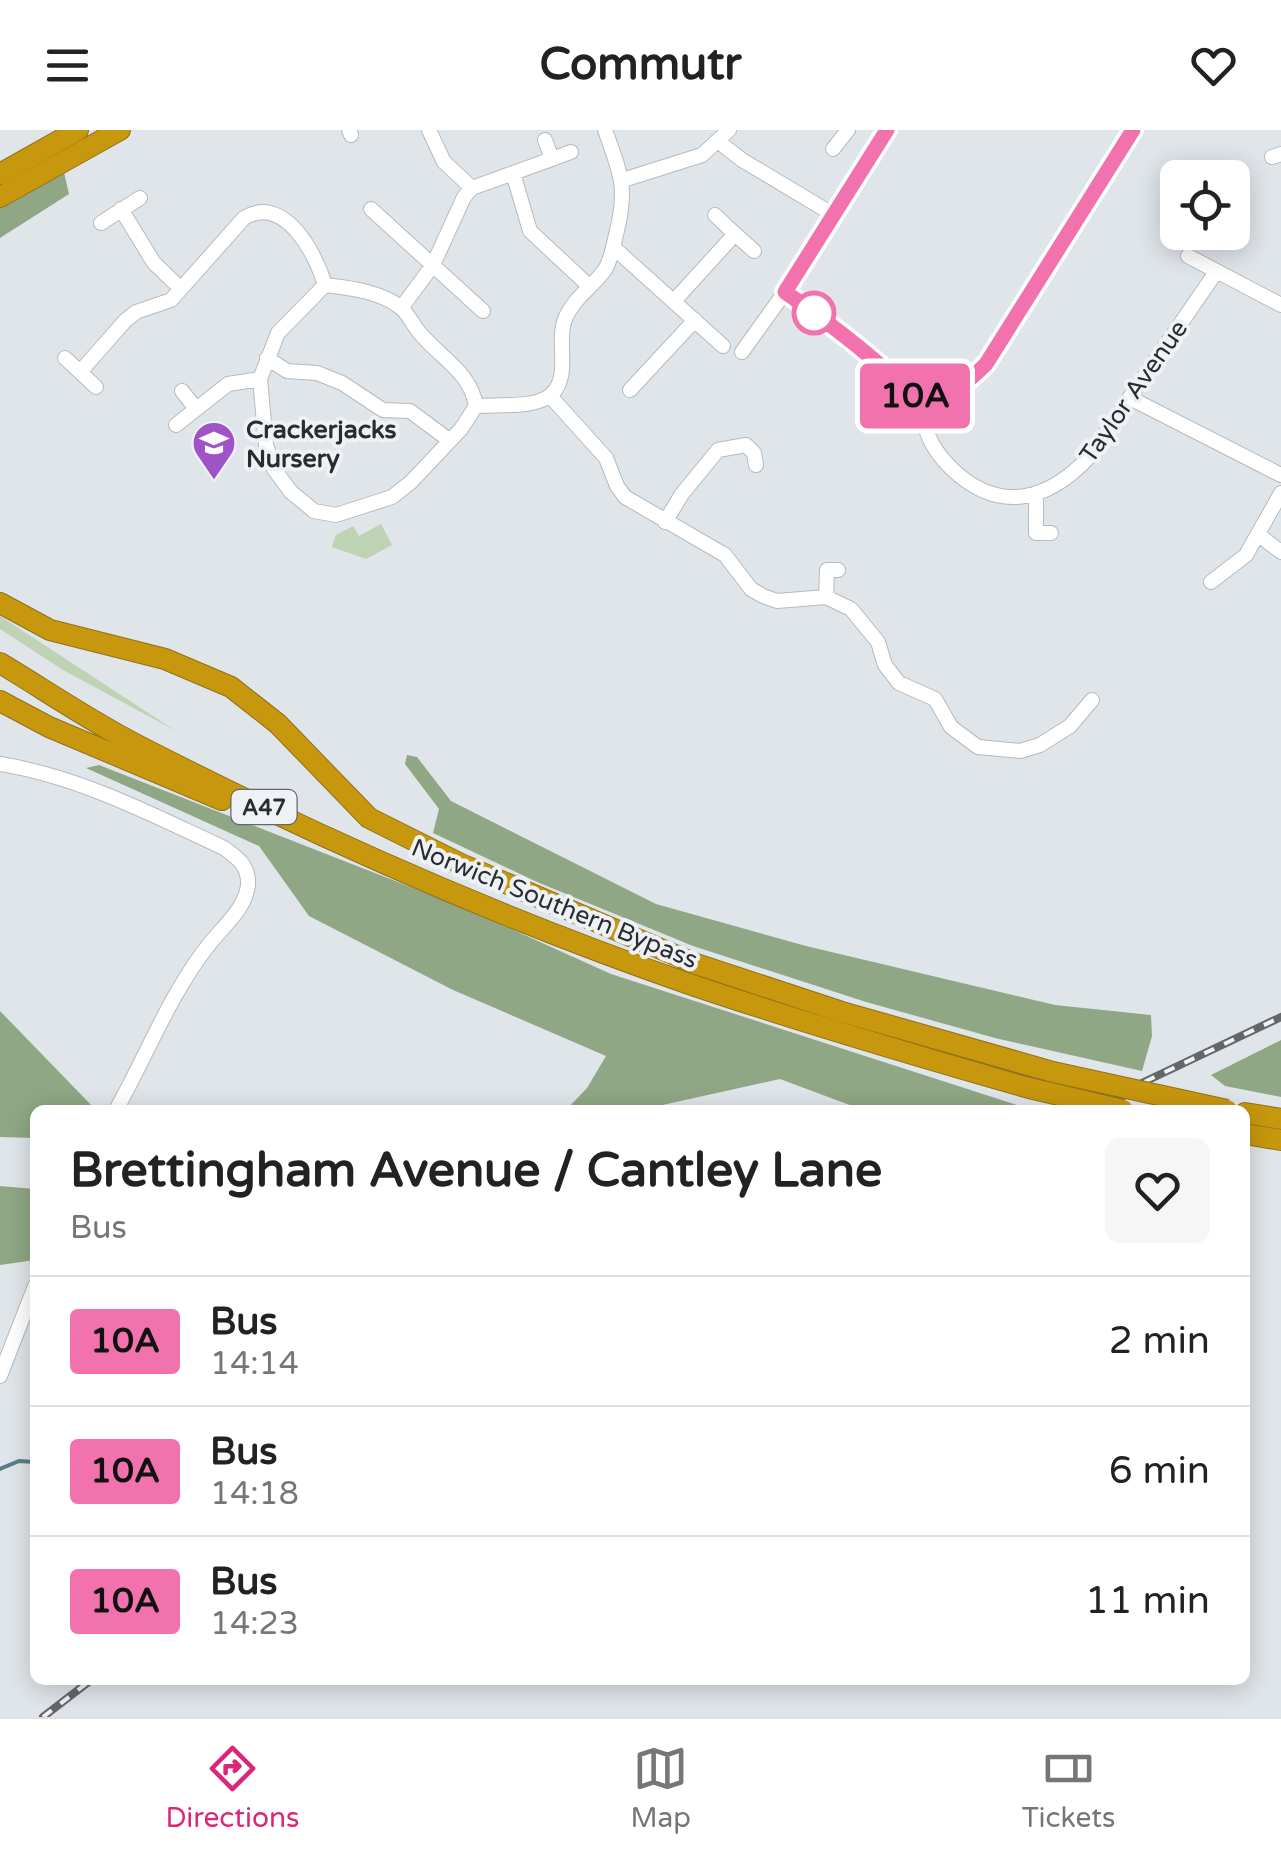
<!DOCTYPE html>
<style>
:root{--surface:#fff;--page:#f6f6f6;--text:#222;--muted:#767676;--line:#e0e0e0;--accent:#db2777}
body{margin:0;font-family:"Varela Round",sans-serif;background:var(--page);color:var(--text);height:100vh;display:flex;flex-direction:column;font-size:38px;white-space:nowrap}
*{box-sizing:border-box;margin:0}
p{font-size:32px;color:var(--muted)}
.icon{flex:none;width:55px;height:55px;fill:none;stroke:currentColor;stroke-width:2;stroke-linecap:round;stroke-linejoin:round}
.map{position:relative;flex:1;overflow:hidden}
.side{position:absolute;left:30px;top:975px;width:1220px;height:580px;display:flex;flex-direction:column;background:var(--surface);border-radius:15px;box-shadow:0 5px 25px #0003}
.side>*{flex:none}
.badge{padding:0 20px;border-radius:8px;font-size:35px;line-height:65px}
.fabs{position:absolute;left:1160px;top:30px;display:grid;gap:20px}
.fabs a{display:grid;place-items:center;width:90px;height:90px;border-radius:15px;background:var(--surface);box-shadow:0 5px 25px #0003;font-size:50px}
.map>.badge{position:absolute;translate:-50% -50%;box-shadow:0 0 0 5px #fff}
.round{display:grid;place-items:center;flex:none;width:105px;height:105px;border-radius:15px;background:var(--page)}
.overview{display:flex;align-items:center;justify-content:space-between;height:170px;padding:0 40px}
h1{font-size:48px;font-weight:700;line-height:75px}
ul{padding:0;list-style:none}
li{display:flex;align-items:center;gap:30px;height:130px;padding:0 40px;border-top:2px solid var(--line)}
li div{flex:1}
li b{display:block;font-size:38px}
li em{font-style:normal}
li .badge{min-width:110px;font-weight:700;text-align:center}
header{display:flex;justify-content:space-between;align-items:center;height:130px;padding:0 40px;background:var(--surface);font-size:45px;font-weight:700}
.tabs{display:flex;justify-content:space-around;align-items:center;height:140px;border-top:2px solid var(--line);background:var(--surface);font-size:28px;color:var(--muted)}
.tabs a{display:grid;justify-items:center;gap:5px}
.tabs .selected{color:var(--accent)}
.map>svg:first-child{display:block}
.green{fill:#bdd3b3}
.forest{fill:#8fa784}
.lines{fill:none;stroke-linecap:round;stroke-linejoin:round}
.stream{stroke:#5a7e88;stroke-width:4}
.minor-casing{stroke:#b5babe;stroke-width:16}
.highway-casing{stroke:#907219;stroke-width:22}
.minor{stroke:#fff;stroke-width:14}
.highway{stroke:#c7970d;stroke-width:20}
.rail-casing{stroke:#64676a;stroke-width:8}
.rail{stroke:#eef2f7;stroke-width:4;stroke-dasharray:11;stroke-linecap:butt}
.highway-bridge-casing{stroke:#907219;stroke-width:22;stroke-linecap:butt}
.highway-bridge{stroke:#c7970d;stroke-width:20}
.line-casing{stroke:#fff;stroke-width:22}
.line{stroke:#f172ac;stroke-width:15}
.stop-dot{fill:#fff;stroke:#f172ac;stroke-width:5}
.labels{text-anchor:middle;stroke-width:8;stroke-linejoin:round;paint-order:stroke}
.shield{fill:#eef2f7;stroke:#65676a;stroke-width:2.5}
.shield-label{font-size:22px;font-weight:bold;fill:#2a2c2e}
.street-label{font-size:25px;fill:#2a2c2e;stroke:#eef2f7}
.poi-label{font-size:25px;font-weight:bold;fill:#2a2c2e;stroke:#eef2f7;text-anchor:start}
</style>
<header><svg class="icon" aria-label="menu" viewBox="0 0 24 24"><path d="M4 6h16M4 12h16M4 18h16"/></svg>Commutr<svg class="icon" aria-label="heart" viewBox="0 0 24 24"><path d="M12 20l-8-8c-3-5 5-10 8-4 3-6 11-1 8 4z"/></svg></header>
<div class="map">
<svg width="1281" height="1587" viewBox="0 0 1281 1587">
<rect width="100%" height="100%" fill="#e0e5ea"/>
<path class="green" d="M 381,394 L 392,415 L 366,429 L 332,417 L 336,405 L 353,396 L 359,406 Z
M 0,486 L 176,601 L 63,540 L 0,499 Z"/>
<path class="forest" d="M 63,38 L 69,64 L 0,108 L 0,76 Z
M 407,625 L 417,627 L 451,671 L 656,774 L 806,816 L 1055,875 L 1151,885 L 1152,906 L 1142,941 L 995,908 L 866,872 L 693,816 L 537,752 L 433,703 L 439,679 L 405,634 Z
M 99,635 L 467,779 L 611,844 L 1017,975 L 1006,980 L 863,980 L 780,949 L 640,980 L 566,980 L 587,958 L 606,926 L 453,860 L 309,786 L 259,716 L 86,638 Z
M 0,881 L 96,980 L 35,980 L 35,1008 L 0,1007 Z
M 1281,910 L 1281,967 L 1225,956 L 1211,945 Z
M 0,1056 L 35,1059 L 35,1130 L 0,1135 Z"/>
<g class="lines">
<path class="stream" d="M 0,1339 L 19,1331 L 35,1332"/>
<defs>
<path id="minor" d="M 349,0 L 351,5
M 429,0 L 444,32 L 472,58
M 545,10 L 552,29
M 719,12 L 742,30 L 834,85
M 833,19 L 848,0
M 1272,27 L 1281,24
M 513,43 L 530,101 L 589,156
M 623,50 L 702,25 L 729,0
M 121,79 L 154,133 L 181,159
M 371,79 L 483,181
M 715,85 L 735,104
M 101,93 L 140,68
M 613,117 L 723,216
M 1188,126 L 1281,175
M 325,155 C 349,158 380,161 400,177 C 408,183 413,195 419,202 C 440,228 470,241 476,276 L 461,299 L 411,352 L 392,367 L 336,385 L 314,381 L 291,362 L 274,339 L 266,315 L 260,249 L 278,203 Z
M 785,162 C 821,188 857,213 890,244 C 899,252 907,265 920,268 C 945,274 970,250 986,234 L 1133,0
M 674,171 L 735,104 L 754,121
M 402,177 L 433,135 L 464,67 L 472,58 L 571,22
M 742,222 L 785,162 L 887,0
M 65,228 L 80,242
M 267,228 L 287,241 L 317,243 L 342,253 L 383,280 L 410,281 L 449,310
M 96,257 L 80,242 L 125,191 L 136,182 L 171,170 L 244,88 C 284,63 316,124 325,155
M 630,260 L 695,190
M 182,261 L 196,279
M 550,266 L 606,328 L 617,356 L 625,367 L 725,425 L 751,459 L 763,466 L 777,471 L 826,467 L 851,479 L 878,512 L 885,535 L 899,553 L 935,569 L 951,597 L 978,617 L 1020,621 L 1040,615 L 1070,596 L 1092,570
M 1130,268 L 1281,345
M 921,269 C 921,296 932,320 952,339 C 999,384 1048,371 1089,327 L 1216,142
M 476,276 C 497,274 536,279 552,264 C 571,245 556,212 565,189 C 573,169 591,158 604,141 C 611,131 613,117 616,105 C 628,57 621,45 605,0
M 176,295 L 228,254 L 260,249
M 1036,363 L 1036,403 L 1051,403
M 665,392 L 682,364 L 718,320 L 746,315 L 754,323 L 756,335
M 1259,405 L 1281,422
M 1211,452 L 1246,425 L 1281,363
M 826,467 L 827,440 L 838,440
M 0,634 C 80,647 151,684 224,718 C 238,728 249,736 248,755 C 246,777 225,795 211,812 C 171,861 147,925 116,980
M 0,1246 L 35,1156"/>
<path id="highway" d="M 0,44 L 78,0
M 0,67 L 120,0
M 0,473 L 50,500 L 165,529 L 231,557 L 278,594 L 369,688 L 461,734 L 696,834 L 842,882 L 1053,942
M 0,533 C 45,560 90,591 137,615 C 316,707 504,790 695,856 C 805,893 917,926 1029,958
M 0,571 L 49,597 L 222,670
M 1245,983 L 1281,989
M 1245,1004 L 1281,1010"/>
</defs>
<use href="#minor" class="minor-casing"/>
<use href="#highway" class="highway-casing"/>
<use href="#minor" class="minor"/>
<use href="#highway" class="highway"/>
<defs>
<path id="rail" d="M 1085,980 L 1281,887
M 43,1587 L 91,1550"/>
</defs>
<use href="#rail" class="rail-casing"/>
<use href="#rail" class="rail"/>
<defs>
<path id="highway-bridge" d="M 1053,942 L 1227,980
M 1029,958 L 1123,980"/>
</defs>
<use href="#highway-bridge" class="highway-bridge-casing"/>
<use href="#highway-bridge" class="highway-bridge"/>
</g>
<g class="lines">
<defs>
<path id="line" d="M 887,0 L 785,162 C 822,188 857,214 890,244 C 899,252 907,265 920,268 C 945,274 970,250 986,234 L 1133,0"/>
</defs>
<use href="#line" class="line-casing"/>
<use href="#line" class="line"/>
</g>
<defs>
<symbol id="school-pin" viewBox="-11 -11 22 30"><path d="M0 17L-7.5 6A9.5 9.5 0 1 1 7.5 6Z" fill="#9f53c6" stroke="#eef2f7"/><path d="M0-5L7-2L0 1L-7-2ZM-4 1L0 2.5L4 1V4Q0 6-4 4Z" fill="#fff"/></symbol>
</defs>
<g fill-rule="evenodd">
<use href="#school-pin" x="189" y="288" width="50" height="68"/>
</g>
<circle class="stop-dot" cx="814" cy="183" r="20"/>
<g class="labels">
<rect class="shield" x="231.5" y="660" width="65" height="34" rx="8"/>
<g class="shield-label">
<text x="264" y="685">A47</text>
</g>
<g class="street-label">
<text transform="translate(1133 261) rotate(-55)" y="9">Taylor Avenue</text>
<text transform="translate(555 773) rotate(22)" y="9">Norwich Southern Bypass</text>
</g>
<g class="poi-label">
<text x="246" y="308">Crackerjacks<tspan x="246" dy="29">Nursery</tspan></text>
</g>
</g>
</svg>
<div class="fabs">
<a><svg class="icon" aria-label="locate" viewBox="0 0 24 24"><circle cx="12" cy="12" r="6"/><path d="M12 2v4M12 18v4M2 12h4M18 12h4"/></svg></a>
</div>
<b class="badge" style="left:915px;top:266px;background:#f172ac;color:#111">10A</b>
<section class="side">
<div class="overview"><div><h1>Brettingham Avenue / Cantley Lane</h1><p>Bus</p></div><a class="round"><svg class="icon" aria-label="heart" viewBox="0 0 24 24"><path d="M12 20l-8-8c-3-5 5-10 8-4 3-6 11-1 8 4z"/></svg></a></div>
<ul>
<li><span class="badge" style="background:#f172ac;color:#111">10A</span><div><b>Bus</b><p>14:14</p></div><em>2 min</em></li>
<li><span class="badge" style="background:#f172ac;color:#111">10A</span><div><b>Bus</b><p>14:18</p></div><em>6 min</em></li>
<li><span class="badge" style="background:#f172ac;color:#111">10A</span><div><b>Bus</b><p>14:23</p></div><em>11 min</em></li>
</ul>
</section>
</div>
<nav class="tabs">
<a class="selected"><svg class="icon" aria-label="directions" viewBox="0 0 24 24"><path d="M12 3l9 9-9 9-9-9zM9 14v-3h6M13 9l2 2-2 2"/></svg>Directions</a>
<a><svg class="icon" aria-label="map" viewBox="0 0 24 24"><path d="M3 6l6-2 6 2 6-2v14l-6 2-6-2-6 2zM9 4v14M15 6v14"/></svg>Map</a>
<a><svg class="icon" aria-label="tickets" viewBox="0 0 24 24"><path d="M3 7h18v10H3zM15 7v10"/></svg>Tickets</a>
</nav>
